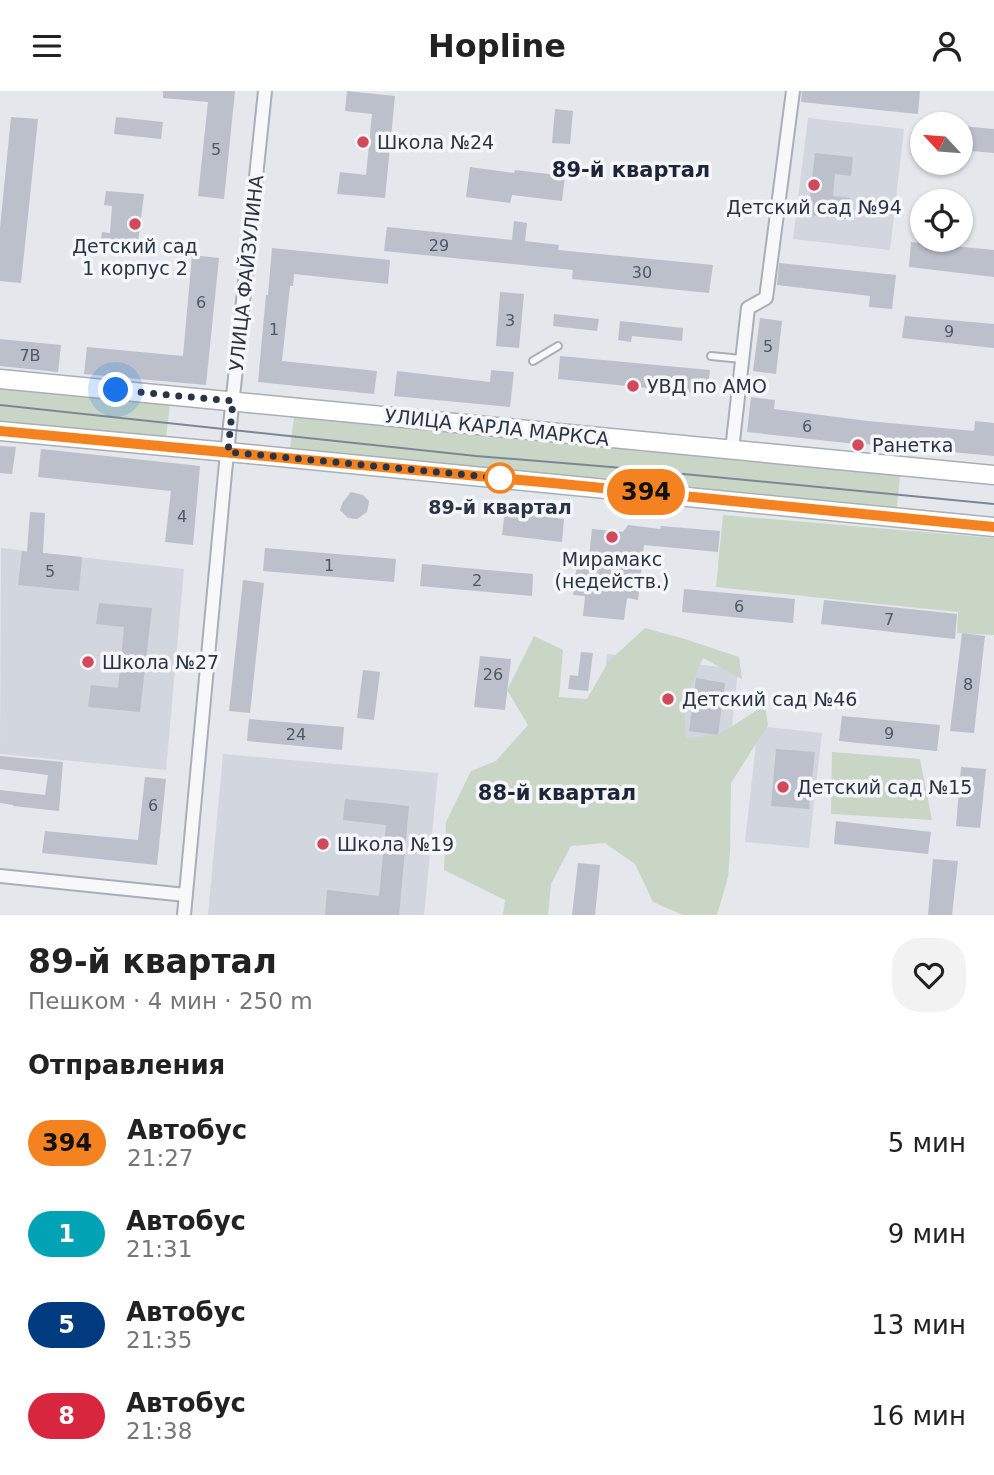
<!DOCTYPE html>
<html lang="ru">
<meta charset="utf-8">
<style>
:root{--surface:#fff;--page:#f2f2f2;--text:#222;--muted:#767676}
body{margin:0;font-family:"DejaVu Sans",sans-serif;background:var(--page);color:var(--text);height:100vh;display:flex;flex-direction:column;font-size:26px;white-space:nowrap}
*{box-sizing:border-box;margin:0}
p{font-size:23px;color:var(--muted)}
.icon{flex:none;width:38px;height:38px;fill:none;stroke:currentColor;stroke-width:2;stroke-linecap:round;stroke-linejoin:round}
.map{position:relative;height:824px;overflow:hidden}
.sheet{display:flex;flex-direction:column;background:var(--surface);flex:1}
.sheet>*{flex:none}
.badge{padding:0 14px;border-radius:23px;font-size:24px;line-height:46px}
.needle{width:46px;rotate:296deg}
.tools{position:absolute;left:910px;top:21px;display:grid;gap:14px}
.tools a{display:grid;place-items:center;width:63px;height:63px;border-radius:50%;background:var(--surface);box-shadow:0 2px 5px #0004;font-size:35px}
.you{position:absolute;width:35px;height:35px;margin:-18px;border:5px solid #fff;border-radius:50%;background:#1a73e8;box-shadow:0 0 0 10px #1a73e833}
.map>.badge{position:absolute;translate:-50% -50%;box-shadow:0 0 0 4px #fff}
h2{padding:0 28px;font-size:26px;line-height:63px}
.round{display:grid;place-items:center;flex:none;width:74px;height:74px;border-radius:28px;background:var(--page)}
.headline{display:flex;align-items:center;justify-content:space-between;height:119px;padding:0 28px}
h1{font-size:33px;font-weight:700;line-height:52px}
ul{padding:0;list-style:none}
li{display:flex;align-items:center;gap:21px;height:91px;padding:0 28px}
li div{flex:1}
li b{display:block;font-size:26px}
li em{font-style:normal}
li .badge{min-width:77px;font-weight:700;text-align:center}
header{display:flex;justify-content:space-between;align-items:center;height:91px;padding:0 28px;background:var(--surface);font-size:32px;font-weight:700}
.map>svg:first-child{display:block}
.built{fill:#d2d6de}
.green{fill:#c9d6c5}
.building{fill:#bbc0ca}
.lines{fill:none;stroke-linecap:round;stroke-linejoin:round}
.service-casing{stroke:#a9aeb7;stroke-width:10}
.minor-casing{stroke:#a9aeb7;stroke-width:16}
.secondary-casing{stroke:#a9aeb7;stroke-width:21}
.service{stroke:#f7f8fa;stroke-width:6}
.minor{stroke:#f7f8fa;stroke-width:12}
.secondary{stroke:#fff;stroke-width:18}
.tram{stroke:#7d8696;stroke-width:2}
.line-casing{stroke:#fff;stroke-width:16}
.line{stroke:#f58220;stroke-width:10}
.walk{stroke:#2b3445;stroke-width:7;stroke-dasharray:0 12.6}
.poi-dot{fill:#d1495b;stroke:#f4f6f9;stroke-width:2.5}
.stop-dot{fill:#fff;stroke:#f58220;stroke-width:3.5}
.labels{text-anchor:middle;stroke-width:7;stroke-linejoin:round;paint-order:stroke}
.number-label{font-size:16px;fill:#4f5766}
.poi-label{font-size:19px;fill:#2b3445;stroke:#f4f6f9;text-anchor:start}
.street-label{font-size:19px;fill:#2b3445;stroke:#f4f6f9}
.stop-label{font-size:19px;font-weight:bold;fill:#2b3445;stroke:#f4f6f9}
.neighbourhood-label{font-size:21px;font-weight:bold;fill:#1d2536;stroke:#f4f6f9}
</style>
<header><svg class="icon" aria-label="menu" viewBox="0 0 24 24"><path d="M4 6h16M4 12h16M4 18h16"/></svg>Hopline<svg class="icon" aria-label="person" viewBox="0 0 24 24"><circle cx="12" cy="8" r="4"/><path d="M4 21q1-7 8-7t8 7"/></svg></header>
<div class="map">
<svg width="994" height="824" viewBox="0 0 994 824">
<rect width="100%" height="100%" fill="#e4e7ec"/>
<path class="built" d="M 808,27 L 904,38 L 890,159 L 793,148 Z
M 1,457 L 184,478 L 166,679 L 0,663 Z
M 607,563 L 738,578 L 730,654 L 598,639 Z
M 758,635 L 822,642 L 809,757 L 745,751 Z
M 223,663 L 438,682 L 424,824 L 208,824 Z"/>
<path class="green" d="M 0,297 L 170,313 L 166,346 L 0,330 Z
M 294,326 L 900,384 L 897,416 L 290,358 Z
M 723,424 L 994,447 L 994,544 L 957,542 L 958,521 L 716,496 Z
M 645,537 L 688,549 L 739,566 L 742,588 L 703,567 L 684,612 L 686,647 L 718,644 L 765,614 L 768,634 L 731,692 L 730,760 L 728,786 L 717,824 L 683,824 L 653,811 L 635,773 L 605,752 L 571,755 L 551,793 L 548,824 L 503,824 L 505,809 L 444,779 L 446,731 L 471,680 L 496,670 L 528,634 L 507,599 L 534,545 L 563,559 L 559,606 L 587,608 L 609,570 Z
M 832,661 L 920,668 L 932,729 L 831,723 Z"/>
<path class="building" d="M 163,0 L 235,0 L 224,108 L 198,105 L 208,11 L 163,7 Z
M 347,0 L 395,5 L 385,107 L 337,103 L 340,81 L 366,84 L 372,23 L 345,20 Z
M 802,0 L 920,0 L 918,23 L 801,11 Z
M 555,18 L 573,20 L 570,53 L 552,52 Z
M 11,26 L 38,28 L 21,192 L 0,190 L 0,137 Z
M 116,26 L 163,31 L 161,48 L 114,43 Z
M 961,35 L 994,38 L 994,62 L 961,59 Z
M 815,62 L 853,66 L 851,85 L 835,83 L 833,105 L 850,107 L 847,128 L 808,124 Z
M 470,76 L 514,82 L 515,79 L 565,85 L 562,110 L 512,104 L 510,112 L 466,106 Z
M 106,100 L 144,103 L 137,160 L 100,157 L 102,141 L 110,142 L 112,115 L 104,114 Z
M 514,130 L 527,132 L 525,150 L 559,154 L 558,159 L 713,174 L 709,202 L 572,188 L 573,179 L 384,160 L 387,136 L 512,149 Z
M 911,151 L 994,159 L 994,186 L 909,176 Z
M 272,157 L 390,169 L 388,193 L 294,183 L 293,195 L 290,195 L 282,270 L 377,280 L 374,303 L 258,291 L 266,204 L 268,204 Z
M 192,164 L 219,167 L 206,294 L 84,283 L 87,256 L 183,265 Z
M 779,172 L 896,184 L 892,218 L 869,216 L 870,205 L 777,194 Z
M 500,201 L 524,203 L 519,257 L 496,255 Z
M 554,223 L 599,228 L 597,240 L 553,235 Z
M 905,225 L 994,233 L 994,257 L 902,247 Z
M 760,227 L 782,230 L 776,283 L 753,280 Z
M 620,230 L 683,237 L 682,250 L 632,245 L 631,251 L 618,249 Z
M 0,248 L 61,254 L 58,281 L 0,275 Z
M 560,265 L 710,279 L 707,303 L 558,288 Z
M 491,279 L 514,281 L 510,316 L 394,305 L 397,280 L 490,291 Z
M 751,306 L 775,309 L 774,318 L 868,330 L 974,340 L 975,330 L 994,332 L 994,365 L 865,353 L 865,354 L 747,341 Z
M 0,355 L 16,356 L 12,383 L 0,382 Z
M 41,358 L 200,375 L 193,454 L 165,451 L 171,400 L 38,386 Z
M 351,401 L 363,404 L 369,410 L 367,421 L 357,428 L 348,427 L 340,419 L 343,411 Z
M 505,420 L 564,428 L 562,451 L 502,444 Z
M 30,421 L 45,422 L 43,462 L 82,466 L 79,500 L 18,494 L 22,460 L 27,461 Z
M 628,434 L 660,438 L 661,435 L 720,440 L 718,461 L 644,454 L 638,509 L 627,507 L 624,529 L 583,525 L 585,505 L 573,504 L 577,473 L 588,475 L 592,438 L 623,441 Z
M 265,457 L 396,468 L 394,491 L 263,480 Z
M 422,473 L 533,483 L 532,505 L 420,495 Z
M 243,489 L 264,492 L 250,622 L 229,620 Z
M 684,498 L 795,508 L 793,532 L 682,521 Z
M 824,509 L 957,523 L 955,548 L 821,533 Z
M 99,512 L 152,517 L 140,621 L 88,616 L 91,594 L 118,597 L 124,536 L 96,533 Z
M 962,542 L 985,545 L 974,642 L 950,640 Z
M 581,561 L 593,562 L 588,600 L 568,598 L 570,584 L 578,585 Z
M 480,565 L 511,568 L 505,619 L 474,616 Z
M 363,579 L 380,581 L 374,629 L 357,627 Z
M 696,587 L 725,592 L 718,644 L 689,640 Z
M 842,625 L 940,634 L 937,660 L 839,650 Z
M 249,628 L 344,636 L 342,659 L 247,650 Z
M 776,658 L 815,661 L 809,718 L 771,715 Z
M 0,665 L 63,671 L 59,720 L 13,715 L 13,714 L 0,712 L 0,699 L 45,704 L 48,684 L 0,678 Z
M 961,676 L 986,678 L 980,737 L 956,735 Z
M 145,686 L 166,688 L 157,774 L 42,762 L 45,740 L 138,749 Z
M 345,708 L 409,715 L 399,824 L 325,824 L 327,799 L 379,805 L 386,734 L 343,729 Z
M 836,730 L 931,741 L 928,763 L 834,753 Z
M 933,768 L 958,770 L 952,824 L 928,824 Z
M 578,772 L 600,774 L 595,824 L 572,824 Z"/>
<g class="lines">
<defs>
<path id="service" d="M 711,265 L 742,268
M 533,270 L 558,255"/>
<path id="minor" d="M 732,359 L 748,217 L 766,207 L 793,0
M 0,785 L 186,804
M 184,824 L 225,382 L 265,0"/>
<path id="secondary" d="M 0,288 L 994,384
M 0,340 L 228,361 L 994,436"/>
</defs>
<use href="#service" class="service-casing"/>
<use href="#minor" class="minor-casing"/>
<use href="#secondary" class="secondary-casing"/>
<use href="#service" class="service"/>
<use href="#minor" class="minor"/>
<use href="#secondary" class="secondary"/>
<path class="tram" d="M 0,314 L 476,365 L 611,376 L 994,413"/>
</g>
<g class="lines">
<defs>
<path id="line" d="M 0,340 L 552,392 L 994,436"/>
</defs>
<use href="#line" class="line-casing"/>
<use href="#line" class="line"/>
<path class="walk" d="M 116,299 L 233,310 L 228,361 L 500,387"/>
</g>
<g class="poi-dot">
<circle cx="363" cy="51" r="7"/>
<circle cx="814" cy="94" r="7"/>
<circle cx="135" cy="133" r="7"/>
<circle cx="633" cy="295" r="7"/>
<circle cx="858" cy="354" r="7"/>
<circle cx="612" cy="446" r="7"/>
<circle cx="88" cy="571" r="7"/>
<circle cx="668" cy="608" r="7"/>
<circle cx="783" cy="696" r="7"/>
<circle cx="323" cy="753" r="7"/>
</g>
<circle class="stop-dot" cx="500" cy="387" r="14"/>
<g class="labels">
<g class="number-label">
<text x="216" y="64">5</text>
<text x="439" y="160">29</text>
<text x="642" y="187">30</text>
<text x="201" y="217">6</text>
<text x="510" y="235">3</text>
<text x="274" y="244">1</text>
<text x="949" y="246">9</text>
<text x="768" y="261">5</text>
<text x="30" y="270">7В</text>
<text x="807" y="341">6</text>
<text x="182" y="431">4</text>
<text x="329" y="480">1</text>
<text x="50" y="486">5</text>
<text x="477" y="495">2</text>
<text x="739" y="521">6</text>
<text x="889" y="534">7</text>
<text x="493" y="589">26</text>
<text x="968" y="599">8</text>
<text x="889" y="648">9</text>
<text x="296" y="649">24</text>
<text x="153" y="720">6</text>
</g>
<g class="poi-label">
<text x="377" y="58">Школа №24</text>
<text x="814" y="123" text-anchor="middle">Детский сад №94</text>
<text x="135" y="162" text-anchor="middle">Детский сад<tspan x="135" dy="22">1 корпус 2</tspan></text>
<text x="647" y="302">УВД по АМО</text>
<text x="872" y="361">Ранетка</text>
<text x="612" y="475" text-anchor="middle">Мирамакс<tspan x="612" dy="22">(недейств.)</tspan></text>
<text x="102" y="578">Школа №27</text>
<text x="682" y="615">Детский сад №46</text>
<text x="797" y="703">Детский сад №15</text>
<text x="337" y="760">Школа №19</text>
</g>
<g class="street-label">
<text transform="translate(246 182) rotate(-84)" y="7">УЛИЦА ФАЙЗУЛИНА</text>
<text transform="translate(497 336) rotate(6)" y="7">УЛИЦА КАРЛА МАРКСА</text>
</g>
<g class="stop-label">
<text x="500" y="423">89-й квартал</text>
</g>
<g class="neighbourhood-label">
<text x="631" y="86">89-й квартал</text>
<text x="557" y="709">88-й квартал</text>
</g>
</g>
</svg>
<div class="tools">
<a><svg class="needle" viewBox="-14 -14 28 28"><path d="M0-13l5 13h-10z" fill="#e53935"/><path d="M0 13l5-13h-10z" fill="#767676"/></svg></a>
<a><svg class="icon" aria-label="locate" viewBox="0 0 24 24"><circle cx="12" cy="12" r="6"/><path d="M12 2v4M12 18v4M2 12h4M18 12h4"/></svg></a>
</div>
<div class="you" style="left:116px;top:299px"></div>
<b class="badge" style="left:646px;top:401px;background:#f58220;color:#111">394</b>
</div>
<section class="sheet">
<div class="headline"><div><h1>89-й квартал</h1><p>Пешком · 4 мин · 250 m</p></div><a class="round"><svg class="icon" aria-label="heart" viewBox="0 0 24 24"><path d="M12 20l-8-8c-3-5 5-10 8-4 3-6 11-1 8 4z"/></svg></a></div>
<h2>Отправления</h2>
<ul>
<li><span class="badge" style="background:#f58220;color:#111">394</span><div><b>Автобус</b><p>21:27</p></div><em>5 мин</em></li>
<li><span class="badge" style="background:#00a3b4;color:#fff">1</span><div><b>Автобус</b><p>21:31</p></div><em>9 мин</em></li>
<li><span class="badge" style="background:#003b80;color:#fff">5</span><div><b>Автобус</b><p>21:35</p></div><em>13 мин</em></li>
<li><span class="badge" style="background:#d7263d;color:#fff">8</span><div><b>Автобус</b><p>21:38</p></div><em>16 мин</em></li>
</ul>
</section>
